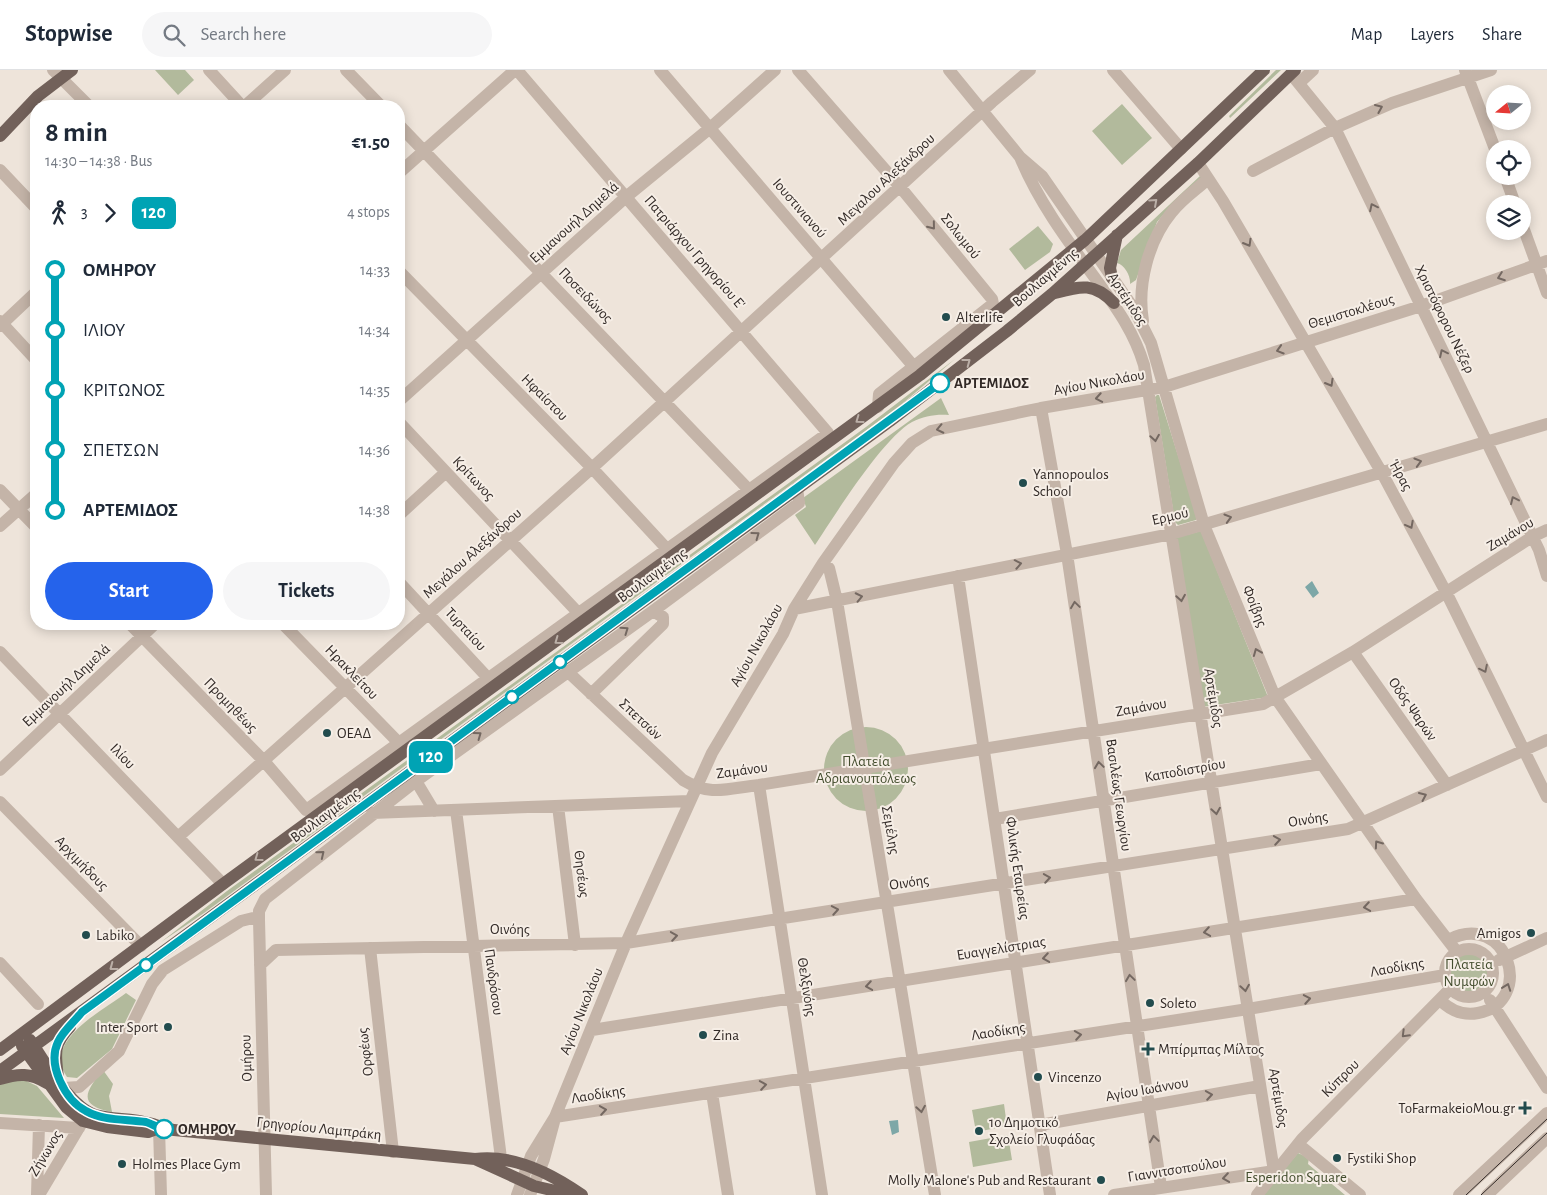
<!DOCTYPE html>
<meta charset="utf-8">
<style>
:root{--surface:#fff;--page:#f6f6f7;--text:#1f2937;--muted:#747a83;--line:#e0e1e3;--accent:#2563eb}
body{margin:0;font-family:"Alegreya Sans",sans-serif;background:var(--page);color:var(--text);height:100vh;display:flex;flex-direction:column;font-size:19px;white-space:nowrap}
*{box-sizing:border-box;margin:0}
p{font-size:16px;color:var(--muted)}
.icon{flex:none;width:28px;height:28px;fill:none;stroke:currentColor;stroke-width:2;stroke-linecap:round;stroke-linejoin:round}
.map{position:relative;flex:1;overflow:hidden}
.details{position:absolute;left:30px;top:30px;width:375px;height:530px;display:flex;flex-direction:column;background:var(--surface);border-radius:20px;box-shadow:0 2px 12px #0003}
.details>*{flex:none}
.badge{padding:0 10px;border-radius:8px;font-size:18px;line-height:32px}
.needle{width:32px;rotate:252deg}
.tools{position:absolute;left:1486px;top:15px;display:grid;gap:10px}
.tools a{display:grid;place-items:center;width:45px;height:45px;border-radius:50%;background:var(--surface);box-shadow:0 2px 12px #0003;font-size:25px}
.map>.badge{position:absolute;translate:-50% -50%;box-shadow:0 0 0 2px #fff}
.legs{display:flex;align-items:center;gap:8px;height:55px;padding:0 15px;font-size:16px}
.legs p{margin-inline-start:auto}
.overview{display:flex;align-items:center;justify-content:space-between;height:85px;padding:0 15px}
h1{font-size:28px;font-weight:700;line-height:38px}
.action{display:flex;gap:10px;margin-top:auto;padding:10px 15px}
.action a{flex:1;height:58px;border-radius:30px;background:var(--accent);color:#fff;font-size:20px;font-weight:700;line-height:58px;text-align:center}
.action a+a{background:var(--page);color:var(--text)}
ul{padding:0 15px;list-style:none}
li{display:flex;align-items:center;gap:18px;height:60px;font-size:19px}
li i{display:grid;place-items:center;width:8px;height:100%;margin:0 6px;background:currentColor}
li i::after{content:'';width:12px;height:12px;margin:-6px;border:4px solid;border-radius:50%;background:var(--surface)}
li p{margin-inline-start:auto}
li:first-child i{background:linear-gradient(#0000 50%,currentColor 0)}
li:last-child i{background:linear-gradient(currentColor 50%,#0000 0)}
header{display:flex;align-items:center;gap:30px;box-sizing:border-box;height:70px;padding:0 25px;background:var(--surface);border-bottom:1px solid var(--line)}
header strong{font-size:24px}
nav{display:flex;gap:28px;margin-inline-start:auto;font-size:18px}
.search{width:350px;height:45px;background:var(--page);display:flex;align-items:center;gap:12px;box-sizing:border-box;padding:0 18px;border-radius:28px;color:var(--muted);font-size:19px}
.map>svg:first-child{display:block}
.green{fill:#b2ba9c}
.water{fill:#7da7a7}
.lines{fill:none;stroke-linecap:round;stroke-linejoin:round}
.minor{stroke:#c4b4a8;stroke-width:12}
.major{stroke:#72615a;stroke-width:12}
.tram{stroke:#322a27;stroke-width:1}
.oneway{stroke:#746861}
.oneway2{stroke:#bbafa7}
.line-1-casing{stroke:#fff;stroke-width:11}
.line-1{stroke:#00a3b4;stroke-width:8}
.poi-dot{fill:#224c4e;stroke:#f6eee6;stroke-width:2}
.stop-1-dot{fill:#fff;stroke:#00a3b4;stroke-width:2.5}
.labels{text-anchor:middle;stroke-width:4;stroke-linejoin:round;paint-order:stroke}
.street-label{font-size:15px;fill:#322a27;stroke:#f6eee6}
.poi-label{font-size:15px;fill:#322a27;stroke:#f6eee6;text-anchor:start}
.stop-label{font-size:15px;font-weight:bold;fill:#322a27;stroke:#f6eee6;text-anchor:start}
.park-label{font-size:15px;fill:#434d2e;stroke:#f6eee6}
</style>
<header>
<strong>Stopwise</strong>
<div class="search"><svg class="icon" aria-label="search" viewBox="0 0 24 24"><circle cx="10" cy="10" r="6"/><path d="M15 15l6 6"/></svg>Search here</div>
<nav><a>Map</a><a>Layers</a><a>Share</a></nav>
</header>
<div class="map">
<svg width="1547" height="1125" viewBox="0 0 1547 1125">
<rect width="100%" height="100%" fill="#eee4da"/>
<path class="green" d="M 155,0 L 185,0 L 194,10 L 178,25 Z
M 1276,0 L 1281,0 L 1230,48 L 1229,46 Z
M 1122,34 L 1152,68 L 1122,95 L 1092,61 Z
M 1200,106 L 1203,107 L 1169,138 L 1157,152 L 1136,210 L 1130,214 C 1131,207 1125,195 1117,193 L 1121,180 Z
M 1038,156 L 1053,174 L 1050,182 L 1025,200 L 1009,179 Z
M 955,289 L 896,339 L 604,550 L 204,843 L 161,872 L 227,821 L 866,357 Z
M 1157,325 L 1159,325 L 1197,446 L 1196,450 L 1178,455 L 1175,452 L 1155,327 Z
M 941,328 L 949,345 C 936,344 924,346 912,352 C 882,369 835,445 815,475 L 795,445 L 806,437 L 803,428 Z
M 1201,461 L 1268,627 L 1202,637 L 1175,468 Z
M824 699a42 42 0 1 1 84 0a42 42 0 1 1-84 0Z
M1450 903a19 19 0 1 1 38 0a19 19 0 1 1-38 0Z
M 126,923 L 136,930 L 112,979 L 77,1008 L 67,1007 C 42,971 101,942 126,923 Z
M 103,1000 L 113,1014 L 109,1026 L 112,1042 C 77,1035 85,1022 103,1000 Z
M 20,1008 L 37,1016 L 64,1048 L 0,1044 L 0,1015 Z
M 1004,1034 L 1007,1056 L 976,1062 L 972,1040 Z
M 1008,1065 L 1012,1090 L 973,1097 L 969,1072 Z
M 1298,1083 L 1309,1088 L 1308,1094 L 1345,1125 L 1262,1125 Z"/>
<path class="water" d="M 1312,511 L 1319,523 L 1313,528 L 1305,517 Z
M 898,1050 L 899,1062 L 892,1065 L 889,1051 Z"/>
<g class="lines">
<path class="minor" d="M 53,0 L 89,36
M 209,0 L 242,36
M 346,0 L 381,36
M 660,0 L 915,298
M 798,0 L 901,118 L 992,229 L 993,234 L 879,324 L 878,337
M 949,0 L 1020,87 L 1042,106 L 1134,239 L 1151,273 L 1204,455 L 1275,627 L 1416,829 L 1457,882
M 1113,0 L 1181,79
M 1465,0 L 1495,79
M 1291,4 L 1335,58 L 1539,480 L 1547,506
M 1299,13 L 1313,0
M 245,36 L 285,0
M 399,55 L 749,420
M 1020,87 C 1038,131 1067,170 1095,208 C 1115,236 1134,261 1144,295 L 1274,1101 L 1114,1125
M 1198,93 L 1223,131 L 1382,403 L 1447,524 L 1547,727
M 0,100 L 36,138
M 1253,101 L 1335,58 L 1392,33 L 1491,0
M 399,103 L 515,0
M 1505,106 L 1515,134
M 1522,154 L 1547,223
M 399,201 L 592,398 L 667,479
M 0,251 L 36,290
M 1143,251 C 1137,215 1148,171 1172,142 C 1182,129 1196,120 1208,109
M 0,256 L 36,222
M 399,331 L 626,127 L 709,59 L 775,0
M 1041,338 L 1067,484 L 1161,1117
M 399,352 L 584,549
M 0,420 L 36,457
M 399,445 L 446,402
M 0,456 L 36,424
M 823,493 L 829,498 L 837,531 L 935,1125
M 958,506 L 1050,1125
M 399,512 L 488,608
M 794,539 L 1171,464 L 1547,354
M 130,554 L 264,691 L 306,740 L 828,363 L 517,0
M 283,554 L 399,673
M 0,582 L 223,814
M 1353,582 L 1447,715
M 567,601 L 683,710 C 711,727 729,718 759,715 L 1263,634 L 1353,582 L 1532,467 L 1547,460
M 591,624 L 663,554 L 663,547 L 653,541
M 0,700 L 155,554
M 416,711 L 434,741
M 759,715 L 822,1125
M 0,732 L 141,876
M 558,736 L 575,875
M 456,740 L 501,1088
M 372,743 L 689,731
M 995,749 L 1321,694
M 178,767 L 592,398 L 992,32 L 1030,0
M 370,878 L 393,1082
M1445 903a24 24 0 1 1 48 0a24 24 0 1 1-48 0Z
M 1499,890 L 1547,868
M 0,893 L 38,934
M 260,895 L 276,880 L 626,873 L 1348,759 L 1547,670
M 1440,930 C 1450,940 1463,946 1478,943 C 1536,932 1508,839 1448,870
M 1490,930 L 1547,1018
M 592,960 L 1416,829
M 64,1018 L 79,1017 L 119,981 L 152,914 L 163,900 L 241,851 L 253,848 L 259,850
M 712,1023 L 728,1125
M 555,1047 L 1248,939 L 1445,905
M 0,1053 L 79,1058
M 1040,1055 L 1260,1016
M 159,1058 L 161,1125
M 1298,1074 L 1360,1125
M 37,1125 L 39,1055
M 39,1125 L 83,1051
M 266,1125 L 259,850 L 259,841 L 265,829 L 416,711 L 653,541 L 799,433 L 797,418
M 517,1125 L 531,1086 L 555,1047 L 626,873 L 712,683 L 783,564 L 794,539 L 823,493 L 894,393 L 912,373 L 931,361 L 1041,338 L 1164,317 L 1421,236 L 1547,191
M 530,1125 L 544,1089 L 554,1052
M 1257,1125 L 1302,1069 L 1451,918
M 1459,1125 L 1547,1043
M 1487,1125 L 1547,1068"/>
<path class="major" d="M 0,66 L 38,26 L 72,0
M 1112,208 L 1110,198 L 1117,165
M 1055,223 C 1081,216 1093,212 1114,233
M 30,970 C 45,992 70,1037 95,1045 C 112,1050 131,1048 148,1053 C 158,1055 163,1059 174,1060 L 475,1089 C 513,1084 552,1104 582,1125
M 22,976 L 66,1037 L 83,1051 L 107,1057 L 148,1062 L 159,1058
M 0,980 L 223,814 L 920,305 L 1085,170 L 1264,0
M 0,1001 L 890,351 L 1007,261 L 1052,224 L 1198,93 L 1295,0
M 58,1007 C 55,983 53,975 70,957
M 0,1009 C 19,1003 30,1003 47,1013
M 475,1089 L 534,1116 L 573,1125"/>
<path class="tram" d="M 1466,1125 L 1547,1049
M 1481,1125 L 1547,1063"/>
</g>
<defs><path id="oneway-chevron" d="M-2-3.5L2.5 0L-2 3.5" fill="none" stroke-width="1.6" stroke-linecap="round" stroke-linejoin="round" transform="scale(1.25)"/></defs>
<g class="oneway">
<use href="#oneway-chevron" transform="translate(1379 38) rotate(-23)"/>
<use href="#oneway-chevron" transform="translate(1373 137) rotate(-116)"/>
<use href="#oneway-chevron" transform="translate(932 156) rotate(51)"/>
<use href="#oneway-chevron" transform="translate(1248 173) rotate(60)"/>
<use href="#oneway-chevron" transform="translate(1501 207) rotate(160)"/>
<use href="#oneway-chevron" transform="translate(1280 280) rotate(163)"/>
<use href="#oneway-chevron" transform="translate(1443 283) rotate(-116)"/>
<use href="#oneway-chevron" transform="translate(1330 313) rotate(60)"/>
<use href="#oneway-chevron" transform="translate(1099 328) rotate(170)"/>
<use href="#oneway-chevron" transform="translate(940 359) rotate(168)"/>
<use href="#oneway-chevron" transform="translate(1155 368) rotate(81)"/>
<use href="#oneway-chevron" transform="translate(1418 392) rotate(-16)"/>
<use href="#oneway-chevron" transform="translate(1514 430) rotate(-115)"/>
<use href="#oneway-chevron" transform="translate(1228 448) rotate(-16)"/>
<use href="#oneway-chevron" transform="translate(1410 455) rotate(62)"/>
<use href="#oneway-chevron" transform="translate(756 465) rotate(-36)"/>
<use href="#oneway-chevron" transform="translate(1018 494) rotate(-11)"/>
<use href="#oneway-chevron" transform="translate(859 527) rotate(-12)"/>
<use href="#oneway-chevron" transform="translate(1181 528) rotate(81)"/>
<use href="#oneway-chevron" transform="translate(1075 535) rotate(-98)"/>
<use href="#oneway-chevron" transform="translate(625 560) rotate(-35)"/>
<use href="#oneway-chevron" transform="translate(1257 582) rotate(-112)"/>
<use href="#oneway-chevron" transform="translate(1484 599) rotate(64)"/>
<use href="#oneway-chevron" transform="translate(478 665) rotate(-36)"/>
<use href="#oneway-chevron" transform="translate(1099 695) rotate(-98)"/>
<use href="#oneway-chevron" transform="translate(1423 726) rotate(-24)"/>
<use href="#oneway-chevron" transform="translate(1216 741) rotate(81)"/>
<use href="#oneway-chevron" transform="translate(1277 770) rotate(-9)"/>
<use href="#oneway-chevron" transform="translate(1378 774) rotate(-125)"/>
<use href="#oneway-chevron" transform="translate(321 784) rotate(-39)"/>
<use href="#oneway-chevron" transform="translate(1047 808) rotate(-9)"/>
<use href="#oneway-chevron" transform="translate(1367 837) rotate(171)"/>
<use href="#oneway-chevron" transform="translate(835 840) rotate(-10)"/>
<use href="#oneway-chevron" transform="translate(1207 862) rotate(171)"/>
<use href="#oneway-chevron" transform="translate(674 866) rotate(-9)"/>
<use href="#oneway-chevron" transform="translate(1046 888) rotate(171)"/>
<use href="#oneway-chevron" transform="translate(1130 908) rotate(-98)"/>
<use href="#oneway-chevron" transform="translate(869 916) rotate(171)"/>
<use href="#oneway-chevron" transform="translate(1507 917) rotate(-70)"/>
<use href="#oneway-chevron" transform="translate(1245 918) rotate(81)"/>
<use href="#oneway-chevron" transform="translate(1307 929) rotate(-10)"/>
<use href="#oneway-chevron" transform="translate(1405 964) rotate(135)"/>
<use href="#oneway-chevron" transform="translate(1078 965) rotate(-9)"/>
<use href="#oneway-chevron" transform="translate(763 1015) rotate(-9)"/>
<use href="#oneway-chevron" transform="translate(1209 1025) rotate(-9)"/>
<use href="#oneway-chevron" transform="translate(921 1039) rotate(81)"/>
<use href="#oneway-chevron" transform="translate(603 1040) rotate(-9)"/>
<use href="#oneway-chevron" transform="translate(1154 1069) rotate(-98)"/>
<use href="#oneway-chevron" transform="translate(1226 1108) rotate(172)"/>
</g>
<g class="oneway2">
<use href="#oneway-chevron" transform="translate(1154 132) rotate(-42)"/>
<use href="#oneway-chevron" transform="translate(967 292) rotate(-37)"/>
<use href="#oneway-chevron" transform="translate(859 350) rotate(144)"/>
<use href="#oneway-chevron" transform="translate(558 571) rotate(144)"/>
<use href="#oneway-chevron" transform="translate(258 788) rotate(144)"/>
<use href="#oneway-chevron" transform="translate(113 897) rotate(143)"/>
</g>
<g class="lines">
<defs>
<path id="line-1" d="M 164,1059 C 157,1058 153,1054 146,1052 C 127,1049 103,1051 86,1041 C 65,1030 47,995 58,972 C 63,961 74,952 82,942 L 940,313"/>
</defs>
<use href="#line-1" class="line-1-casing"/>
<use href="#line-1" class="line-1"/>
</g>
<g class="poi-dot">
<circle cx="946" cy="247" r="5"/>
<circle cx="1023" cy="413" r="5"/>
<circle cx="327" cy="663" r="5"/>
<circle cx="1531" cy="863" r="5"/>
<circle cx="86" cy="865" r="5"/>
<circle cx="1150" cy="933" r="5"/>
<circle cx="168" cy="957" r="5"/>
<circle cx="703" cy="965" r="5"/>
<path d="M1145.5 971.5h5v5h5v5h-5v5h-5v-5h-5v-5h5z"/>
<circle cx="1038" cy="1007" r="5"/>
<path d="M1522.5 1030.5h5v5h5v5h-5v5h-5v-5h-5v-5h5z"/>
<circle cx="979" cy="1061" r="5"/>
<circle cx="1337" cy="1088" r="5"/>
<circle cx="122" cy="1094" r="5"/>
<circle cx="1101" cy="1110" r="5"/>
</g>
<g class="stop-1-dot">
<circle cx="940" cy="313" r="9"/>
<circle cx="560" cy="592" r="6"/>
<circle cx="512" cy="627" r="6"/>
<circle cx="146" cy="895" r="6"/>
<circle cx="164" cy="1059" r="9"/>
</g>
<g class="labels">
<g class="street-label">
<text transform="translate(886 109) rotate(-43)" y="5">Μεγαλου Αλεξάνδρου</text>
<text transform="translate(800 138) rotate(49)" y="5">Ιουστινιανού</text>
<text transform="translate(574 152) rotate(-42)" y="5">Εμμανουήλ Δημελά</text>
<text transform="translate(961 166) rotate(51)" y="5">Σολωμού</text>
<text transform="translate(695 182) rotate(49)" y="5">Πατριάρχου Γρηγορίου E'</text>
<text transform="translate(1045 207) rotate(-41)" y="5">Βουλιαγμένης</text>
<text transform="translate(586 225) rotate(46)" y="5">Ποσειδώνος</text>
<text transform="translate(1128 229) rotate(57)" y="5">Αρτέμιδος</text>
<text transform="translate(1351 241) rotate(-17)" y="5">Θεμιστοκλέους</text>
<text transform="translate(1445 249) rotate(64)" y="5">Χριστόφορου Νέζερ</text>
<text transform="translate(1099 312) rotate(-10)" y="5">Αγίου Νικολάου</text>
<text transform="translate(545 327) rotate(45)" y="5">Ηφαίστου</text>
<text transform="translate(1401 405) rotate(61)" y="5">Ήρας</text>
<text transform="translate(474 408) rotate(47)" y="5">Κρίτωνος</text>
<text transform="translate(1170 446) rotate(-13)" y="5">Ερμού</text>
<text transform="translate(1510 464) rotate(-31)" y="5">Ζαμάνου</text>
<text transform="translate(472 483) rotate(-42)" y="5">Μεγάλου Αλεξάνδρου</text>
<text transform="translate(652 505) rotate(-36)" y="5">Βουλιαγμένης</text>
<text transform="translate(1255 536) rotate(68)" y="5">Φοίβης</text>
<text transform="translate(466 559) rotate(47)" y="5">Τυρταίου</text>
<text transform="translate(756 575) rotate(-61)" y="5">Αγίου Νικολάου</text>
<text transform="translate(352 602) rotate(46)" y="5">Ηρακλείτου</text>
<text transform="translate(66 615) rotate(-43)" y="5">Εμμανουήλ Δημελά</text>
<text transform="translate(1214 628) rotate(81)" y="5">Αρτέμιδος</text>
<text transform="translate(231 635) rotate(46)" y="5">Προμηθέως</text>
<text transform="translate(1141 637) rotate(-10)" y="5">Ζαμάνου</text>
<text transform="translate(1413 639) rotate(55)" y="5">Οδóς Ψαρών</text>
<text transform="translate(641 649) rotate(43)" y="5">Σπετσών</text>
<text transform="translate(123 686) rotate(46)" y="5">Ιλίου</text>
<text transform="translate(742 700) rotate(-8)" y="5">Ζαμάνου</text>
<text transform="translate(1185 700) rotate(-10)" y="5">Καποδιστρίου</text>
<text transform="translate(1119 725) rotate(82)" y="5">Βασιλέως Γεωργίου</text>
<text transform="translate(325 745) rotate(-36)" y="5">Βουλιαγμένης</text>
<text transform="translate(1308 749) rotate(-9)" y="5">Οινόης</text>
<text transform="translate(891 760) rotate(80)" y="5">Σεμέλης</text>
<text transform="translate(82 793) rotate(46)" y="5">Αρχιμήδους</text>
<text transform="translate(1018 798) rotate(82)" y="5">Φιλικής Εταιρείας</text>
<text transform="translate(582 804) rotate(83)" y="5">Θησέως</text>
<text transform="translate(909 812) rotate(-8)" y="5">Οινόης</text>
<text x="510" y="864">Οινόης</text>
<text transform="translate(1001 878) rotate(-9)" y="5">Ευαγγελίστριας</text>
<text transform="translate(1397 897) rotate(-10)" y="5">Λαοδίκης</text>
<text transform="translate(494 912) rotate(82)" y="5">Πανδρόσου</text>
<text transform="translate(807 917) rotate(81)" y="5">Θελξινόης</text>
<text transform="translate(581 941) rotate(-68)" y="5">Αγίου Νικολάου</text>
<text transform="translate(998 961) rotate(-9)" y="5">Λαοδίκης</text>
<text transform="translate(365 982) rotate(-97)" y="5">Ορφέως</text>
<text transform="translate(246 988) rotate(-92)" y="5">Ομήρου</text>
<text transform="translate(1340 1008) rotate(-45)" y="5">Κύπρου</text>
<text transform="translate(1147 1019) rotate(-10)" y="5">Αγίου Ιωάννου</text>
<text transform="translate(598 1024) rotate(-9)" y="5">Λαοδίκης</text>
<text transform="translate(1279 1028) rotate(81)" y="5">Αρτέμιδος</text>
<text transform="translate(319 1058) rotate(6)" y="5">Γρηγορίου Λαμπράκη</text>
<text transform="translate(45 1083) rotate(-59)" y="5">Ζήνωνος</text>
<text transform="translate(1177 1099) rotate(-9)" y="5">Γιαννιτσοπούλου</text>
</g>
<g class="poi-label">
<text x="956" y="252">Alterlife</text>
<text x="1033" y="409">Yannopoulos<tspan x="1033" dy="17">School</tspan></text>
<text x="337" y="668">ΟΕΑΔ</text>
<text x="1521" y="868" text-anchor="end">Amigos</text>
<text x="96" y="870">Labiko</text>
<text x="1160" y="938">Soleto</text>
<text x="158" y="962" text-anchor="end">Inter Sport</text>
<text x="713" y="970">Zina</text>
<text x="1158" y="984">Μπίρμπας Μίλτος</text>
<text x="1048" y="1012">Vincenzo</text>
<text x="1515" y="1043" text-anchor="end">ToFarmakeioMou.gr</text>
<text x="989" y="1057">1ο Δημοτικό<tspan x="989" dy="17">Σχολείο Γλυφάδας</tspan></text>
<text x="1347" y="1093">Fystiki Shop</text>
<text x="132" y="1099">Holmes Place Gym</text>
<text x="1091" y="1115" text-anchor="end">Molly Malone's Pub and Restaurant</text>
</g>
<g class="stop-label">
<text x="954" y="318">ΑΡΤΕΜΙΔΟΣ</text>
<text x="178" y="1064">ΟΜΗΡΟΥ</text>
</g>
<g class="park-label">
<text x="866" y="696">Πλατεία<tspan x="866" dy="17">Αδριανουπόλεως</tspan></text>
<text x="1469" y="899">Πλατεία<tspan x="1469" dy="17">Νυμφών</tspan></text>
<text x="1296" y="1112">Esperidon Square</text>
</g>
</g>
</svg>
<div class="tools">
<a><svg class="needle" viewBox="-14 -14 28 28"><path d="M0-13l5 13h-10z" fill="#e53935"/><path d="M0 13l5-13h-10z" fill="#747a83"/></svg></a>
<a><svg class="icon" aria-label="locate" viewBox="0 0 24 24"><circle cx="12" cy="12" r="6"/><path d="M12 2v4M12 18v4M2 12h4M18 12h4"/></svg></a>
<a><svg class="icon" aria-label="layers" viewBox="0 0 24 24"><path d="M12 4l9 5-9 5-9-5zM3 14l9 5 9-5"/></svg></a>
</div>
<b class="badge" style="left:431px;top:687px;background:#00a3b4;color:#fff">120</b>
<section class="details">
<div class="overview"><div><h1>8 min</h1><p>14:30 – 14:38 · Bus</p></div><b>€1.50</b></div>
<div class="legs"><svg class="icon" aria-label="walk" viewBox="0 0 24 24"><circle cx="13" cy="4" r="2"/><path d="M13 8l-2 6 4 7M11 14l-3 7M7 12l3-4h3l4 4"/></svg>3<svg class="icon" aria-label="forward" viewBox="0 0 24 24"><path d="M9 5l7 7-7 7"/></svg><b class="badge" style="background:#00a3b4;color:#fff">120</b><p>4 stops</p></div>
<ul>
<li><i style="color:#00a3b4"></i><b>ΟΜΗΡΟΥ</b><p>14:33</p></li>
<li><i style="color:#00a3b4"></i><span>ΙΛΙΟΥ</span><p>14:34</p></li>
<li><i style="color:#00a3b4"></i><span>ΚΡΙΤΩΝΟΣ</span><p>14:35</p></li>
<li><i style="color:#00a3b4"></i><span>ΣΠΕΤΣΩΝ</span><p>14:36</p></li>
<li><i style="color:#00a3b4"></i><b>ΑΡΤΕΜΙΔΟΣ</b><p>14:38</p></li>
</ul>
<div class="action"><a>Start</a><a>Tickets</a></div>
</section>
</div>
